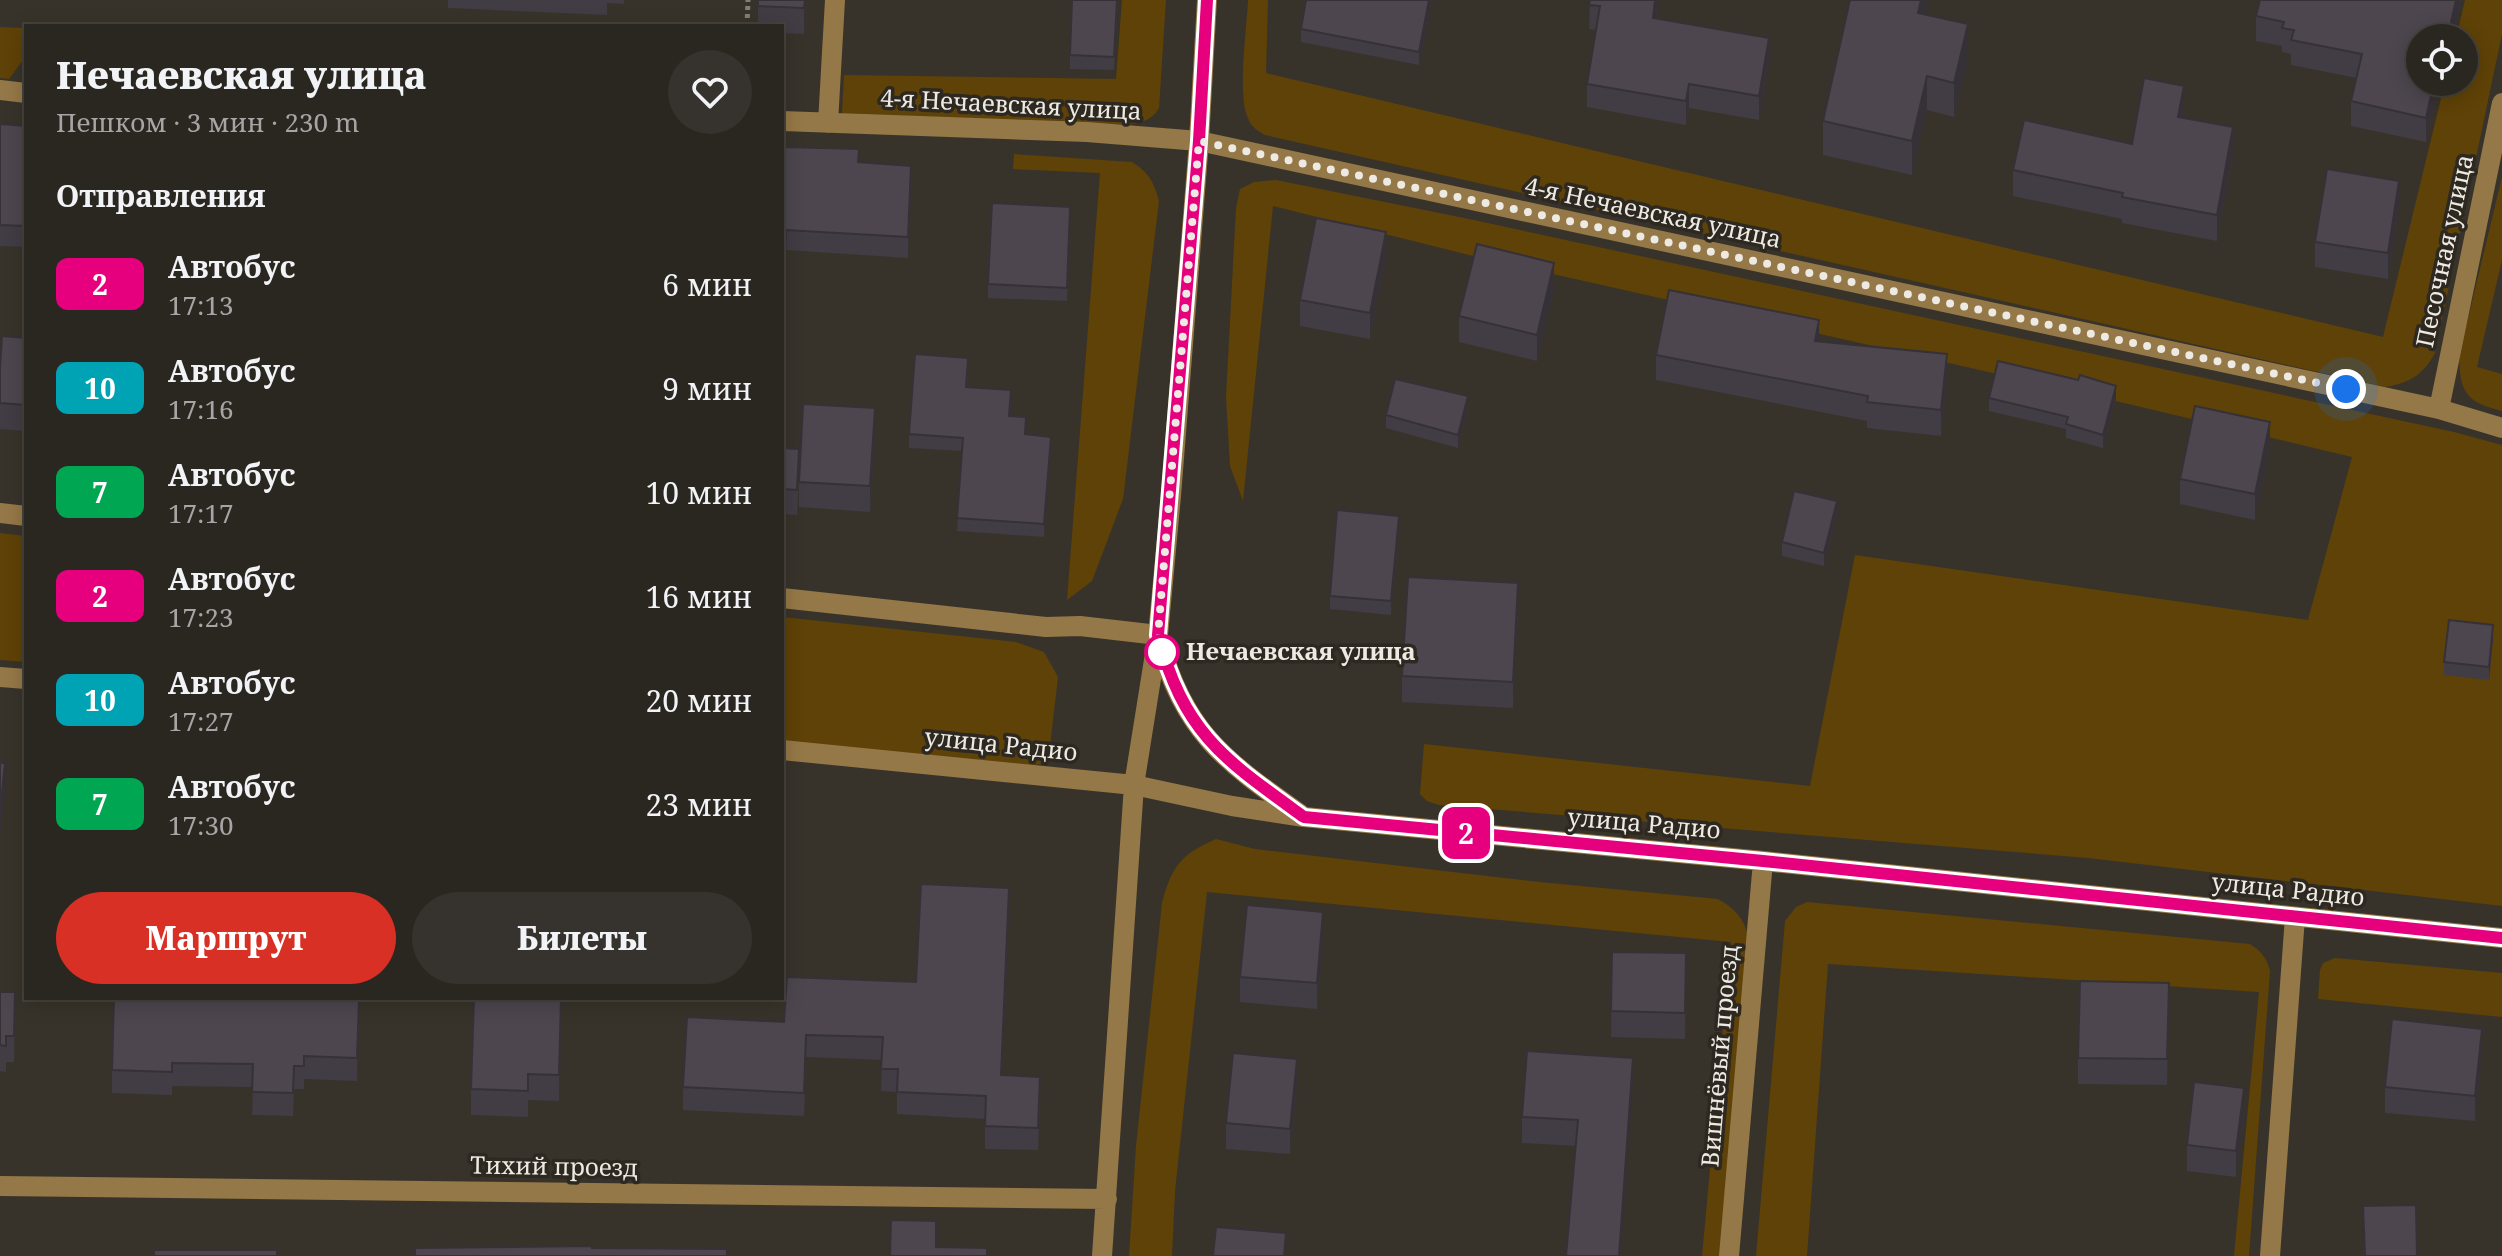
<!DOCTYPE html>
<html lang="ru">
<meta charset="utf-8">
<style>
:root{--surface:#2a2620;--page:#36322d;--text:#f1f3f6;--muted:#a5a5a5;--line:#46433e;--accent:#d93025}
body{margin:0;font-family:"Noto Serif",serif;background:var(--page);color:var(--text);height:100vh;display:flex;flex-direction:column;font-size:30px;white-space:nowrap}
*{box-sizing:border-box;margin:0}
p{font-size:26px;color:var(--muted)}
.icon{flex:none;width:44px;height:44px;fill:none;stroke:currentColor;stroke-width:2;stroke-linecap:round;stroke-linejoin:round}
.map{position:relative;flex:1;overflow:hidden}
.drawer{position:absolute;left:24px;top:24px;width:760px;height:976px;display:flex;flex-direction:column;background:var(--surface);border-radius:0px;box-shadow:0 4px 20px #0003,0 0 0 2px var(--line)}
.drawer>*{flex:none}
.badge{padding:0 16px;border-radius:12px;font-size:28px;line-height:52px}
.fabs{position:absolute;left:2406px;top:24px;display:grid;gap:16px}
.fabs a{display:grid;place-items:center;width:72px;height:72px;border-radius:50%;background:var(--surface);box-shadow:0 4px 20px #0003,0 0 0 2px var(--line);font-size:40px}
.you{position:absolute;width:40px;height:40px;margin:-20px;border:6px solid #fff;border-radius:50%;background:#1a73e8;box-shadow:0 0 0 12px #1a73e833}
.map>.badge{position:absolute;translate:-50% -50%;box-shadow:0 0 0 4px #fff}
h2{padding:0 32px;font-size:30px;line-height:72px}
.round{display:grid;place-items:center;flex:none;width:84px;height:84px;border-radius:42px;background:var(--page)}
.headline{display:flex;align-items:center;justify-content:space-between;height:136px;padding:0 32px}
h1{font-size:38px;font-weight:800;line-height:60px}
.button{display:flex;gap:16px;margin-top:auto;padding:16px 32px}
.button a{flex:1;height:92px;border-radius:48px;background:var(--accent);color:#fff;font-size:32px;font-weight:800;line-height:92px;text-align:center}
.button a+a{background:var(--page);color:var(--text)}
ul{padding:0;list-style:none}
li{display:flex;align-items:center;gap:24px;height:104px;padding:0 32px}
li div{flex:1}
li b{display:block;font-size:30px}
li em{font-style:normal}
li .badge{min-width:88px;font-weight:700;text-align:center}
.map>svg:first-child{display:block}
.green{fill:#5f4207}
.lines{fill:none;stroke-linecap:round;stroke-linejoin:round}
.path{stroke:#837e76;stroke-width:5;stroke-dasharray:4 4;stroke-linecap:butt}
.minor{stroke:#957847;stroke-width:20}
.wall{fill:#423c44}
.shaded-wall{fill:#363137}
.building{fill:#4d464f;stroke:#363137;stroke-width:2}
.line-casing{stroke:#fff;stroke-width:18}
.line{stroke:#e6007e;stroke-width:12}
.walk{stroke:#ede9e3;stroke-width:8;stroke-dasharray:0 14.4}
.stop-dot{fill:#fff;stroke:#e6007e;stroke-width:4}
.labels{text-anchor:middle;stroke-width:7;stroke-linejoin:round;paint-order:stroke}
.street-label{font-size:24px;fill:#ede9e3;stroke:#2e2920}
.stop-label{font-size:24px;font-weight:bold;fill:#ede9e3;stroke:#2e2920;text-anchor:start}
</style>
<div class="map">
<svg width="2502" height="1256" viewBox="0 0 2502 1256">
<rect width="100%" height="100%" fill="#38332a"/>
<path class="green" d="M 1122,0 L 1166,0 L 1159,108 C 1148,128 1122,124 1103,124 L 842,113 L 844,75 L 1116,79 Z
M 1248,0 L 1268,0 L 1266,73 L 2383,337 L 2445,82 L 2464,82 L 2464,38 L 2456,38 L 2465,0 L 2502,0 L 2502,34 L 2435,353 C 2423,375 2410,383 2385,387 L 1265,135 C 1258,131 1251,127 1248,118 C 1237,97 1247,27 1248,0 Z
M 0,27 L 26,28 L 26,56 L 9,79 L 0,78 Z
M 1014,154 L 1132,162 C 1149,173 1154,182 1159,201 L 1123,499 L 1092,581 L 1067,600 L 1100,173 L 1013,169 Z
M 2502,177 L 2502,260 L 2477,367 L 2502,374 L 2502,411 C 2466,402 2460,393 2459,356 Z
M 1276,180 L 1469,219 L 2454,432 L 2502,445 L 2502,906 L 2088,858 L 1439,805 L 1427,801 L 1420,794 L 1424,744 L 1810,786 L 1855,555 L 2308,620 L 2352,457 L 2086,394 L 1469,255 L 1273,206 L 1243,501 L 1230,466 L 1226,397 L 1236,208 L 1240,189 L 1254,182 Z
M 0,533 L 26,536 L 26,662 L 0,660 Z
M 782,617 L 1016,642 L 1044,652 L 1058,677 L 1048,763 L 996,770 L 782,746 Z
M 1216,839 L 1255,849 L 1539,882 L 1718,899 C 1736,909 1744,919 1749,938 L 1725,1256 L 1702,1256 L 1731,942 L 1207,892 L 1175,1191 L 1172,1256 L 1129,1256 L 1136,1146 L 1162,903 C 1172,866 1180,855 1216,839 Z
M 1807,902 L 2250,944 C 2261,951 2267,958 2270,971 L 2249,1256 L 2234,1256 L 2259,992 L 1828,964 L 1807,1256 L 1756,1256 L 1785,921 L 1796,907 Z
M 2335,958 L 2502,973 L 2502,1017 L 2318,999 L 2320,970 L 2323,963 Z"/>
<g class="lines">
<path class="path" d="M 747,26 L 748,0"/>
<path class="minor" d="M 0,90 L 26,93
M 782,121 L 1087,132 L 1199,141 L 2439,409 L 2502,428
M 828,123 L 835,0
M 2439,409 L 2502,103
M 0,513 L 26,516
M 782,598 L 1046,627 L 1080,626 L 1158,635
M 1160,643 C 1184,733 1228,763 1300,814
M 0,677 L 26,679
M 782,750 L 1134,785 L 1232,806 L 1304,817 L 1763,861 L 2502,938
M 0,1186 L 1107,1199
M 1102,1256 L 1134,785 L 1158,635 L 1171,496 L 1199,141 L 1207,0
M 1729,1256 L 1763,861
M 2270,1256 L 2295,917"/>
</g>
<path class="wall" d="M 448,0 L 624,0 L 624,4 L 607,3 L 607,15 L 448,8 Z
M 758,0 L 806,0 L 804,34 L 782,33 L 782,26 L 758,26 Z
M 1118,0 L 1114,70 L 1070,69 L 1070,55 Z
M 1306,0 L 1432,0 L 1419,65 L 1301,42 L 1301,29 Z
M 1590,0 L 1658,0 L 1656,18 L 1769,62 L 1759,120 L 1689,108 L 1686,125 L 1587,107 L 1587,84 L 1596,30 L 1589,29 Z
M 1850,0 L 1929,0 L 1925,14 L 1968,58 L 1954,117 L 1927,110 L 1912,175 L 1823,155 L 1823,121 Z
M 2461,0 L 2453,38 L 2420,38 L 2439,82 L 2426,142 L 2351,126 L 2351,101 L 2357,78 L 2291,65 L 2291,54 L 2282,52 L 2282,46 L 2256,41 L 2256,16 Z
M 2184,112 L 2182,118 L 2233,153 L 2217,241 L 2122,223 L 2122,219 L 2013,196 L 2013,170 L 2132,144 Z
M 0,124 L 26,126 L 26,247 L 0,246 Z
M 782,147 L 859,162 L 911,187 L 908,258 L 786,250 L 784,298 L 782,298 Z
M 2399,207 L 2388,279 L 2315,267 L 2315,242 Z
M 1070,221 L 1067,301 L 988,298 L 988,284 Z
M 1386,258 L 1370,339 L 1300,326 L 1300,300 Z
M 1554,289 L 1537,361 L 1459,342 L 1459,316 Z
M 26,338 L 26,431 L 0,429 L 0,369 Z
M 1819,341 L 1947,380 L 1941,436 L 1867,428 L 1867,421 L 1656,380 L 1656,355 Z
M 968,371 L 967,387 L 1011,403 L 1010,416 L 1026,434 L 1051,450 L 1044,537 L 957,531 L 962,451 L 909,448 L 909,434 Z
M 2078,380 L 2116,399 L 2103,448 L 2066,438 L 2066,429 L 1989,411 L 1989,398 Z
M 1468,410 L 1458,448 L 1386,428 L 1386,415 Z
M 875,434 L 870,512 L 799,507 L 799,482 Z
M 2270,447 L 2255,520 L 2180,504 L 2180,479 Z
M 782,448 L 799,474 L 797,515 L 782,514 Z
M 1837,515 L 1824,566 L 1782,556 L 1782,542 Z
M 1399,529 L 1391,615 L 1330,609 L 1330,596 Z
M 1518,609 L 1513,708 L 1402,702 L 1402,676 Z
M 2493,638 L 2489,680 L 2444,675 L 2444,662 Z
M 1009,911 L 1002,1075 L 1040,1099 L 1038,1150 L 985,1149 L 985,1119 L 897,1114 L 897,1092 L 881,1091 L 882,1060 L 806,1057 L 804,1116 L 683,1110 L 683,1087 L 784,1022 L 916,982 Z
M 1323,938 L 1317,1009 L 1240,1002 L 1240,977 Z
M 1612,952 L 1686,953 L 1685,1039 L 1611,1037 Z
M 2169,983 L 2167,1085 L 2078,1084 L 2078,1058 Z
M 0,992 L 15,992 L 14,1062 L 6,1062 L 6,1072 L 0,1071 Z
M 359,1022 L 357,1081 L 304,1079 L 304,1089 L 294,1089 L 293,1116 L 252,1115 L 253,1087 L 172,1086 L 172,1095 L 112,1093 L 112,1070 Z
M 561,1023 L 559,1101 L 528,1100 L 528,1117 L 471,1115 L 471,1089 Z
M 2482,1055 L 2475,1121 L 2385,1113 L 2385,1087 Z
M 1633,1084 L 1576,1146 L 1522,1143 L 1522,1117 Z
M 1297,1085 L 1290,1154 L 1226,1149 L 1226,1123 Z
M 2244,1113 L 2236,1177 L 2187,1171 L 2187,1145 Z"/>
<path class="shaded-wall" d="M 805,0 L 806,0 L 804,34 L 804,8 Z
M 1429,0 L 1432,0 L 1419,65 L 1419,52 Z
M 1655,0 L 1658,0 L 1653,41 L 1653,18 Z
M 1921,0 L 1929,0 L 1918,46 L 1918,13 Z
M 2456,0 L 2461,0 L 2453,38 L 2449,38 L 2449,31 Z
M 1968,24 L 1968,58 L 1954,117 L 1954,83 Z
M 1769,38 L 1769,62 L 1759,120 L 1759,96 Z
M 1927,76 L 1927,110 L 1912,175 L 1912,141 Z
M 2434,82 L 2439,82 L 2426,142 L 2426,118 Z
M 1689,84 L 1689,108 L 1686,125 L 1686,101 Z
M 2184,86 L 2184,112 L 2178,143 L 2178,117 Z
M 2233,127 L 2233,153 L 2217,241 L 2217,215 Z
M 911,166 L 911,187 L 908,258 L 908,237 Z
M 2399,181 L 2399,207 L 2388,279 L 2388,253 Z
M 1386,232 L 1386,258 L 1370,339 L 1370,313 Z
M 1554,263 L 1554,289 L 1537,361 L 1537,335 Z
M 1819,320 L 1819,346 L 1815,341 Z
M 1947,354 L 1947,380 L 1941,436 L 1941,410 Z
M 2116,386 L 2116,399 L 2103,448 L 2103,435 Z
M 1468,396 L 1468,410 L 1458,448 L 1458,435 Z
M 875,408 L 875,434 L 870,512 L 870,486 Z
M 2270,422 L 2270,447 L 2255,520 L 2255,494 Z
M 1051,437 L 1051,450 L 1044,537 L 1044,524 Z
M 1837,501 L 1837,515 L 1824,566 L 1824,553 Z
M 1399,516 L 1399,529 L 1391,615 L 1391,601 Z
M 1518,583 L 1518,609 L 1513,708 L 1513,682 Z
M 2493,625 L 2493,638 L 2489,680 L 2489,667 Z
M 5,763 L 5,789 L 0,838 L 0,812 Z
M 1009,888 L 1009,911 L 1001,1098 L 1001,1075 Z
M 1323,912 L 1323,938 L 1317,1009 L 1317,983 Z
M 561,998 L 561,1023 L 559,1101 L 559,1075 Z
M 359,999 L 359,1022 L 357,1081 L 357,1058 Z
M 2482,1029 L 2482,1055 L 2475,1121 L 2475,1096 Z
M 1633,1058 L 1633,1084 L 1621,1256 L 1619,1256 Z
M 1297,1059 L 1297,1085 L 1290,1154 L 1290,1129 Z
M 2244,1088 L 2244,1113 L 2236,1177 L 2236,1151 Z"/>
<path class="building" d="M 758,0 L 805,0 L 804,8 L 758,6 Z
M 1072,0 L 1117,0 L 1114,57 L 1070,55 Z
M 1306,0 L 1429,0 L 1419,52 L 1301,29 Z
M 1590,0 L 1655,0 L 1653,18 L 1769,38 L 1759,96 L 1689,84 L 1686,101 L 1587,84 L 1600,6 L 1589,5 Z
M 1850,0 L 1921,0 L 1918,13 L 1968,24 L 1954,83 L 1927,76 L 1912,141 L 1823,121 Z
M 2260,0 L 2456,0 L 2449,31 L 2446,30 L 2444,38 L 2420,38 L 2420,82 L 2434,82 L 2426,118 L 2351,101 L 2362,54 L 2291,40 L 2294,30 L 2282,28 L 2284,22 L 2256,16 Z
M 2144,78 L 2184,86 L 2178,117 L 2233,127 L 2217,215 L 2122,197 L 2123,193 L 2013,170 L 2024,120 L 2132,144 Z
M 0,124 L 26,126 L 26,226 L 0,225 Z
M 782,147 L 859,149 L 858,162 L 911,166 L 908,237 L 786,230 L 784,277 L 782,277 Z
M 2327,169 L 2399,181 L 2388,253 L 2315,242 Z
M 992,203 L 1070,207 L 1067,288 L 988,284 Z
M 1316,218 L 1386,232 L 1370,313 L 1300,300 Z
M 1477,244 L 1554,263 L 1537,335 L 1459,316 Z
M 1669,290 L 1819,320 L 1815,341 L 1947,354 L 1941,410 L 1867,402 L 1868,396 L 1656,355 Z
M 2,336 L 26,338 L 26,405 L 0,403 L 0,369 Z
M 915,354 L 968,358 L 966,387 L 1011,390 L 1009,416 L 1026,417 L 1025,434 L 1051,437 L 1044,524 L 957,518 L 963,438 L 909,434 Z
M 1998,361 L 2078,380 L 2080,375 L 2116,386 L 2103,435 L 2066,424 L 2068,417 L 1989,398 Z
M 1395,379 L 1468,396 L 1458,435 L 1386,415 Z
M 803,404 L 875,408 L 870,486 L 799,482 Z
M 2195,406 L 2270,422 L 2255,494 L 2180,479 Z
M 782,448 L 799,449 L 797,490 L 782,489 Z
M 1794,491 L 1837,501 L 1824,553 L 1782,542 Z
M 1337,510 L 1399,516 L 1391,601 L 1330,596 Z
M 1408,577 L 1518,583 L 1513,682 L 1402,676 Z
M 2449,620 L 2493,625 L 2489,667 L 2444,662 Z
M 0,763 L 5,763 L 0,812 Z
M 921,884 L 1009,888 L 1001,1075 L 1040,1077 L 1038,1128 L 985,1126 L 986,1096 L 897,1092 L 898,1069 L 881,1069 L 883,1037 L 806,1035 L 804,1093 L 683,1087 L 687,1017 L 784,1022 L 787,977 L 916,982 Z
M 1247,905 L 1323,912 L 1317,983 L 1240,977 Z
M 1612,952 L 1686,953 L 1685,1013 L 1611,1011 Z
M 2080,981 L 2169,983 L 2167,1059 L 2078,1058 Z
M 0,992 L 15,992 L 14,1036 L 6,1036 L 6,1046 L 0,1045 Z
M 114,998 L 359,999 L 357,1058 L 304,1056 L 304,1066 L 294,1066 L 293,1093 L 252,1092 L 253,1064 L 172,1063 L 172,1072 L 112,1070 Z
M 474,998 L 561,998 L 559,1075 L 528,1074 L 528,1091 L 471,1089 Z
M 2392,1019 L 2482,1029 L 2475,1096 L 2385,1087 Z
M 1527,1051 L 1633,1058 L 1619,1256 L 1566,1256 L 1578,1120 L 1522,1117 Z
M 1233,1053 L 1297,1059 L 1290,1129 L 1226,1123 Z
M 2194,1082 L 2244,1088 L 2236,1151 L 2187,1145 Z
M 2416,1205 L 2417,1256 L 2365,1256 L 2363,1206 Z
M 891,1220 L 936,1221 L 936,1247 L 987,1248 L 987,1256 L 890,1256 Z
M 1216,1227 L 1286,1233 L 1284,1256 L 1213,1256 Z
M 592,1246 L 592,1248 L 727,1249 L 727,1256 L 415,1256 L 415,1248 Z
M 154,1250 L 277,1250 L 277,1256 L 37,1256 L 154,1256 Z"/>
<g class="lines">
<defs>
<path id="line" d="M 1207,0 L 1199,141 L 1158,635 C 1184,734 1225,760 1304,817 L 1763,861 L 2502,938"/>
</defs>
<use href="#line" class="line-casing"/>
<use href="#line" class="line"/>
<path class="walk" d="M 1162,652 L 1158,635 L 1199,141 L 2346,389"/>
</g>
<circle class="stop-dot" cx="1162" cy="652" r="16"/>
<g class="labels">
<g class="street-label">
<text transform="translate(1011 105) rotate(3)" y="8">4-я Нечаевская улица</text>
<text transform="translate(1653 213) rotate(12)" y="8">4-я Нечаевская улица</text>
<text transform="translate(2445 251) rotate(-78)" y="8">Песочная улица</text>
<text transform="translate(1001 745) rotate(6)" y="8">улица Радио</text>
<text transform="translate(1644 824) rotate(5)" y="8">улица Радио</text>
<text transform="translate(2288 890) rotate(6)" y="8">улица Радио</text>
<text transform="translate(1720 1056) rotate(-85)" y="8">Вишнёвый проезд</text>
<text transform="translate(554 1167) rotate(1)" y="8">Тихий проезд</text>
</g>
<g class="stop-label">
<text x="1186" y="660">Нечаевская улица</text>
</g>
</g>
</svg>
<div class="fabs">
<a><svg class="icon" aria-label="locate" viewBox="0 0 24 24"><circle cx="12" cy="12" r="6"/><path d="M12 2v4M12 18v4M2 12h4M18 12h4"/></svg></a>
</div>
<div class="you" style="left:2346px;top:389px"></div>
<b class="badge" style="left:1466px;top:833px;background:#e6007e;color:#fff">2</b>
<section class="drawer">
<div class="headline"><div><h1>Нечаевская улица</h1><p>Пешком · 3 мин · 230 m</p></div><a class="round"><svg class="icon" aria-label="heart" viewBox="0 0 24 24"><path d="M12 20l-8-8c-3-5 5-10 8-4 3-6 11-1 8 4z"/></svg></a></div>
<h2>Отправления</h2>
<ul>
<li><span class="badge" style="background:#e6007e;color:#fff">2</span><div><b>Автобус</b><p>17:13</p></div><em>6 мин</em></li>
<li><span class="badge" style="background:#00a3b4;color:#fff">10</span><div><b>Автобус</b><p>17:16</p></div><em>9 мин</em></li>
<li><span class="badge" style="background:#00a651;color:#fff">7</span><div><b>Автобус</b><p>17:17</p></div><em>10 мин</em></li>
<li><span class="badge" style="background:#e6007e;color:#fff">2</span><div><b>Автобус</b><p>17:23</p></div><em>16 мин</em></li>
<li><span class="badge" style="background:#00a3b4;color:#fff">10</span><div><b>Автобус</b><p>17:27</p></div><em>20 мин</em></li>
<li><span class="badge" style="background:#00a651;color:#fff">7</span><div><b>Автобус</b><p>17:30</p></div><em>23 мин</em></li>
</ul>
<div class="button"><a>Маршрут</a><a>Билеты</a></div>
</section>
</div>
